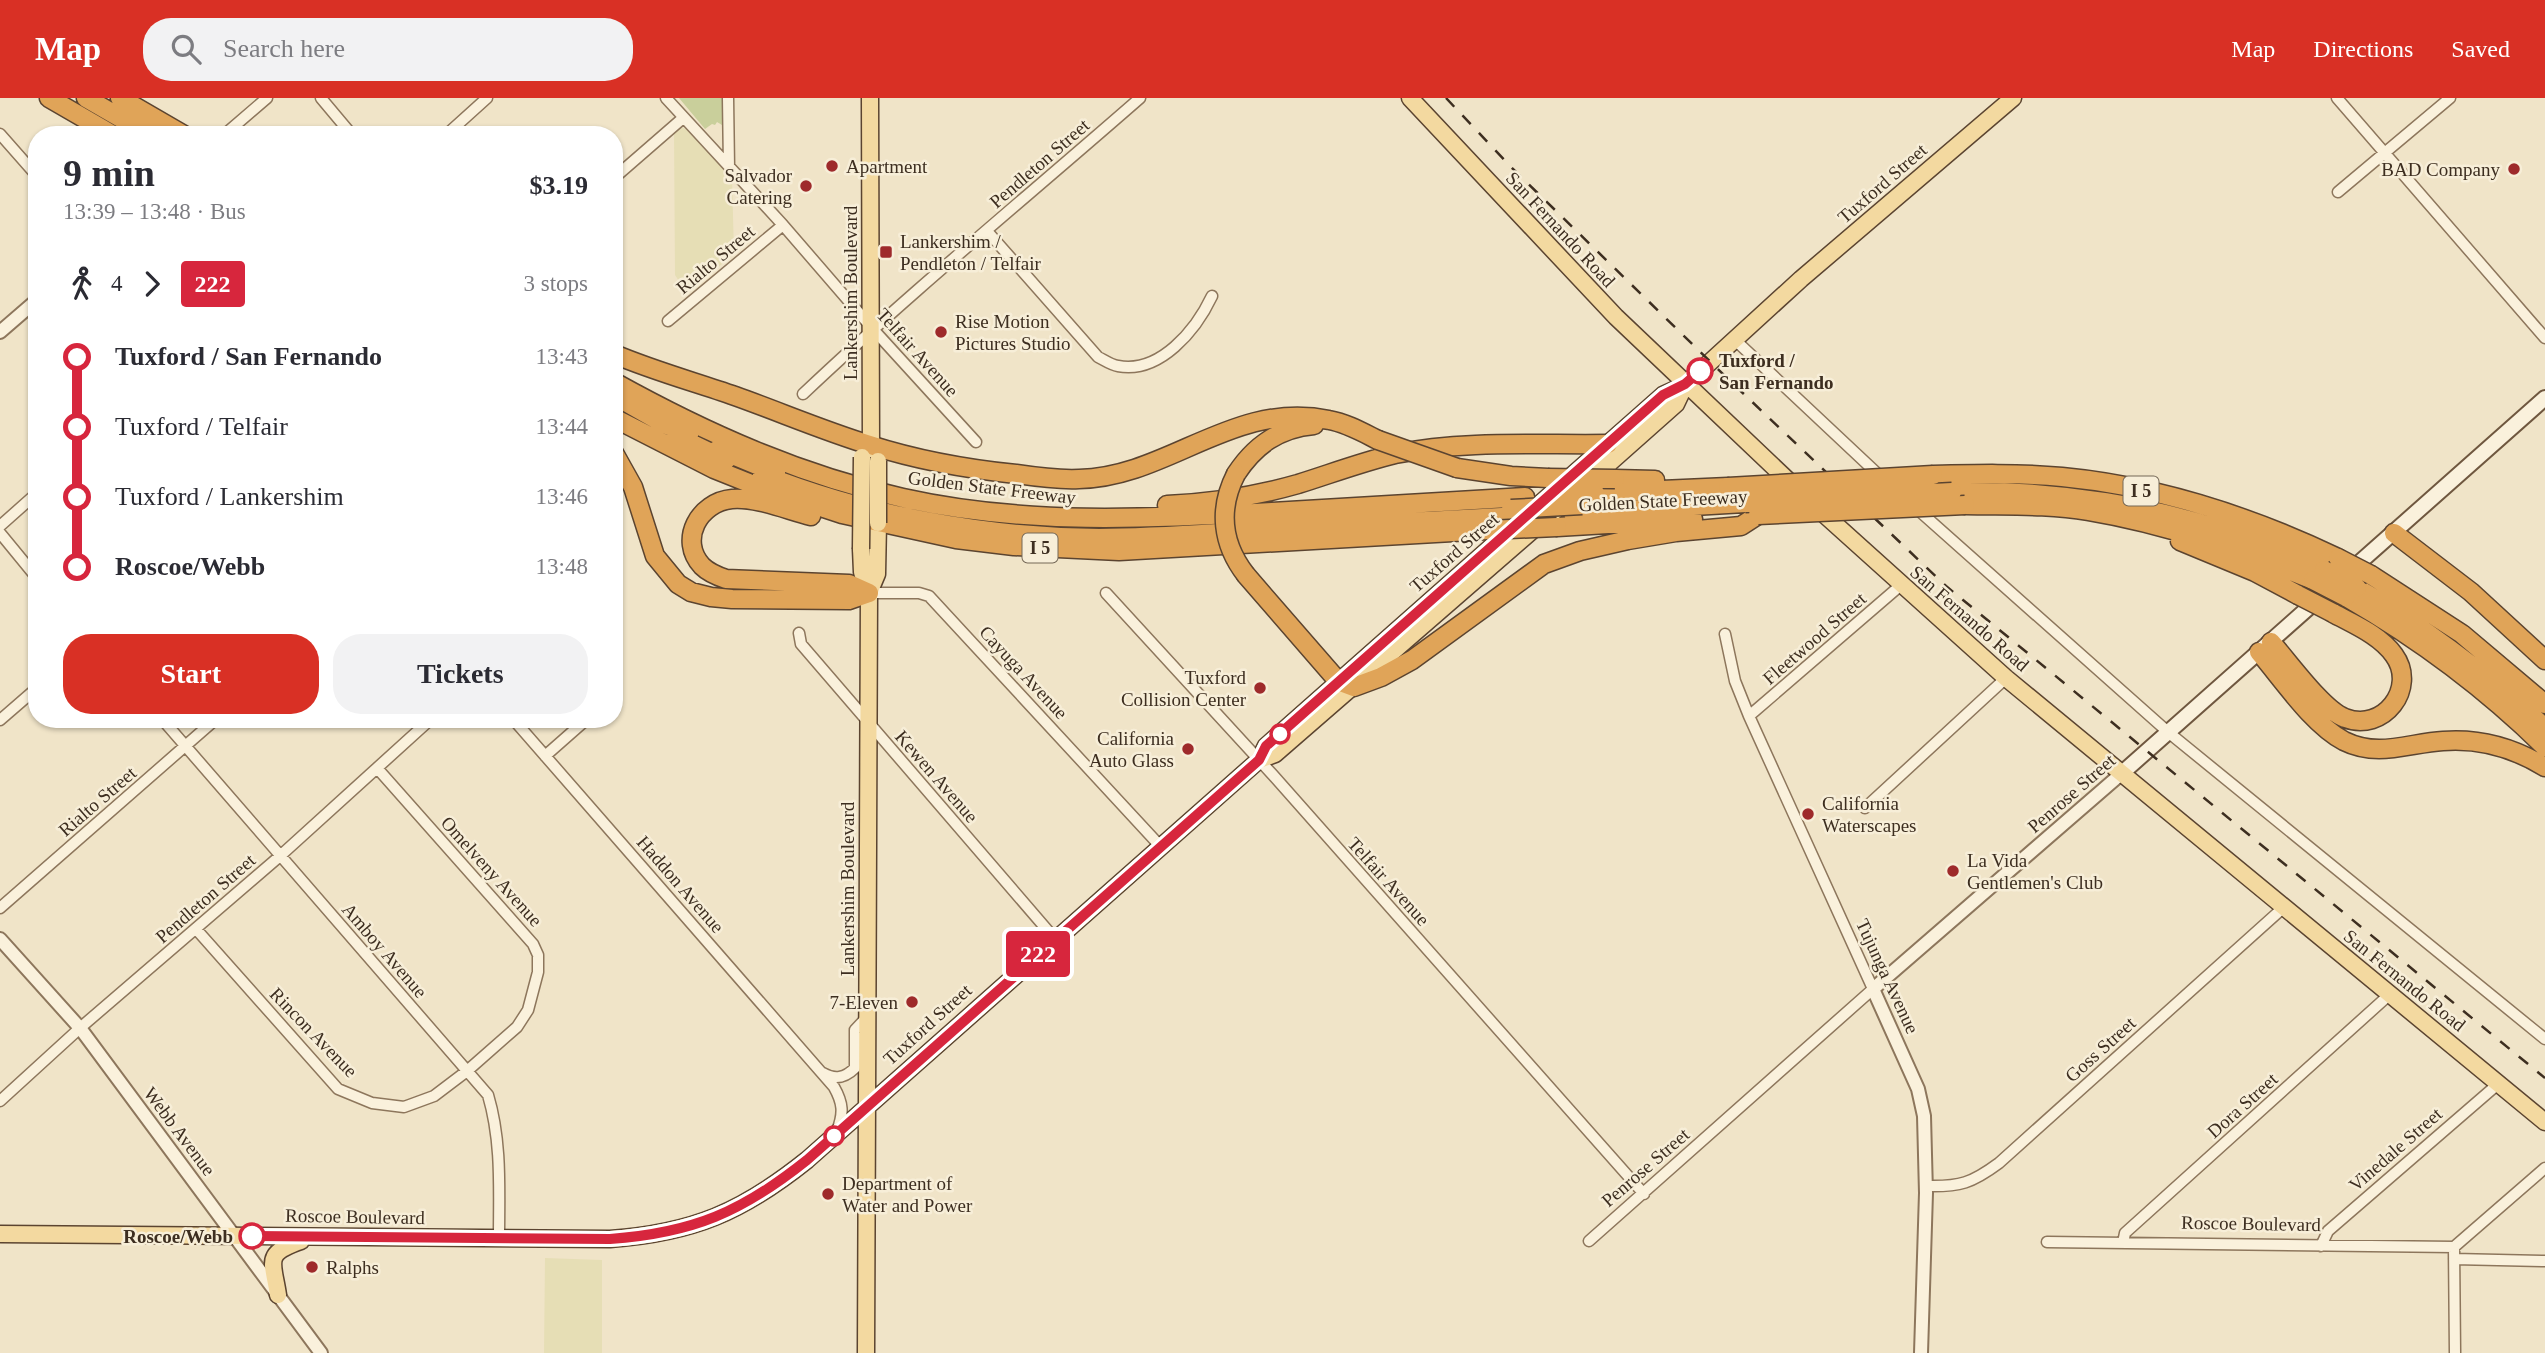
<!DOCTYPE html>
<meta charset="utf-8">
<style>
:root{--surface:#fff;--page:#f2f2f3;--text:#2b2b33;--muted:#7c7c81;--accent:#d93025}
body{margin:0;font-family:"Times New Roman",serif;background:var(--page);color:var(--text);height:100vh;display:flex;flex-direction:column;font-size:26px;white-space:nowrap}
*{box-sizing:border-box;margin:0}
p{font-size:23px;color:var(--muted)}
.icon{flex:none;width:38px;height:38px;fill:none;stroke:currentColor;stroke-width:2;stroke-linecap:round;stroke-linejoin:round}
.map{position:relative;flex:1;overflow:hidden}
.sheet{position:absolute;left:28px;top:28px;width:595px;height:602px;display:flex;flex-direction:column;background:var(--surface);border-radius:28px;box-shadow:0 2px 5px #0004}
.sheet>*{flex:none}
.badge{padding:0 14px;border-radius:5px;font-size:24px;line-height:46px}
.map>.badge{position:absolute;translate:-50% -50%;box-shadow:0 0 0 4px #fff}
.legs{display:flex;align-items:center;gap:10px;height:77px;padding:0 35px;font-size:23px}
.legs p{margin-inline-start:auto}
.head{display:flex;align-items:center;justify-content:space-between;height:119px;padding:0 35px}
h1{font-size:38px;font-weight:700;line-height:52px}
.action{display:flex;gap:14px;margin-top:auto;padding:14px 35px}
.action a{flex:1;height:80px;border-radius:28px;background:var(--accent);color:#fff;font-size:28px;font-weight:700;line-height:80px;text-align:center}
.action a+a{background:var(--page);color:var(--text)}
ul{padding:0 35px;list-style:none}
li{display:flex;align-items:center;gap:24px;height:70px;font-size:26px}
li i{display:grid;place-items:center;width:10px;height:100%;margin:0 9px;background:currentColor}
li i::after{content:'';width:18px;height:18px;margin:-9px;border:5px solid;border-radius:50%;background:var(--surface)}
li p{margin-inline-start:auto}
li:first-child i{background:linear-gradient(#0000 50%,currentColor 0)}
li:last-child i{background:linear-gradient(currentColor 50%,#0000 0)}
header{display:flex;align-items:center;gap:42px;box-sizing:border-box;height:98px;padding:0 35px;background:var(--accent);color:#fff}
header strong{font-size:33px}
nav{display:flex;gap:38px;margin-inline-start:auto;font-size:24px}
.search{width:490px;height:63px;background:var(--page);display:flex;align-items:center;gap:18px;box-sizing:border-box;padding:0 24px;border-radius:28px;color:var(--muted);font-size:26px}
.map>svg:first-child{display:block}
.farmland{fill:#e6deb5}
.green{fill:#c9cf9b}
.lines{fill:none;stroke-linecap:round;stroke-linejoin:round}
.minor-casing{stroke:#8d765c;stroke-width:13}
.tertiary-casing{stroke:#8d765c;stroke-width:16}
.secondary-casing{stroke:#6f573f;stroke-width:18}
.primary-casing{stroke:#5b4430;stroke-width:19}
.motorway-casing{stroke:#5b4430;stroke-width:21}
.minor{stroke:#faf1dc;stroke-width:10}
.tertiary{stroke:#faf1dc;stroke-width:12}
.secondary{stroke:#faf1dc;stroke-width:14}
.primary{stroke:#f3d9a0;stroke-width:16}
.motorway{stroke:#e0a458;stroke-width:18}
.rail{stroke:#3d2e20;stroke-width:2.5;stroke-dasharray:12 12;stroke-linecap:butt}
.primary-bridge-casing{stroke:#5b4430;stroke-width:19;stroke-linecap:butt}
.motorway-bridge-casing{stroke:#5b4430;stroke-width:21;stroke-linecap:butt}
.primary-bridge{stroke:#f3d9a0;stroke-width:16}
.motorway-bridge{stroke:#e0a458;stroke-width:18}
.line-1-casing{stroke:#fff;stroke-width:16}
.line-1{stroke:#d7263d;stroke-width:10}
.poi-dot{fill:#9e2a2b;stroke:#f7eed8;stroke-width:2.5}
.stop-1-dot{fill:#fff;stroke:#d7263d;stroke-width:3.5}
.labels{text-anchor:middle;stroke-width:5;stroke-linejoin:round;paint-order:stroke}
.shield{fill:#f7eed8;stroke:#756857;stroke-width:2}
.shield-label{font-size:18px;font-weight:bold;fill:#3d2e20}
.street-label{font-size:19px;fill:#3d2e20;stroke:#f7eed8}
.poi-label{font-size:19px;fill:#3d2e20;stroke:#f7eed8;text-anchor:start}
.stop-label{font-size:19px;font-weight:bold;fill:#3d2e20;stroke:#f7eed8;text-anchor:start}
</style>
<header>
<strong>Map</strong>
<div class="search"><svg class="icon" aria-label="search" viewBox="0 0 24 24"><circle cx="10" cy="10" r="6"/><path d="M15 15l6 6"/></svg>Search here</div>
<nav><a>Map</a><a>Directions</a><a>Saved</a></nav>
</header>
<div class="map">
<svg width="2545" height="1255" viewBox="0 0 2545 1255">
<rect width="100%" height="100%" fill="#f0e4c8"/>
<path class="farmland" d="M 681,29 L 686,31 L 732,79 L 734,156 L 687,195 L 675,177 L 674,34 Z
M 545,1160 L 602,1162 L 602,1255 L 544,1255 Z"/>
<path class="green" d="M 679,0 L 722,0 L 722,27 L 717,24 L 715,27 L 712,26 L 705,31 Z"/>
<g class="lines">
<defs>
<path id="minor" d="M 321,0 L 352,37
M 666,0 L 783,127 L 872,230 L 976,344
M 728,0 L 729,69
M 2337,0 L 2545,240
M 0,36 L 37,78
M 224,37 L 267,0
M 446,37 L 487,0
M 614,80 L 683,20
M 2338,94 L 2450,0
M 987,133 L 1098,259 C 1104,262 1111,267 1118,268 C 1160,276 1196,232 1212,198
M 668,223 L 783,127
M 1734,241 L 1882,380
M 803,296 C 912,193 1028,98 1140,0
M 1917,411 L 2168,634 L 2545,941
M 0,428 L 37,395
M 0,435 L 37,480
M 614,466 L 614,465
M 869,495 L 919,495 L 929,498 L 1162,750
M 1106,495 L 1272,676 L 1644,1096
M 799,535 L 801,546 L 1055,841
M 1749,618 L 1901,487
M 162,621 L 488,997 C 502,1044 499,1092 499,1140
M 513,621 L 834,989 C 843,1005 844,1015 837,1033
M 0,622 L 37,590
M 545,658 L 587,621
M 1865,710 L 2006,580
M 0,810 L 216,621
M 196,831 L 338,991 L 372,1005 L 404,1009 L 434,998 L 467,973 L 517,929 L 528,912 L 538,874 L 538,857 L 533,846 L 377,670
M 823,975 C 835,982 845,980 855,970 L 855,932 L 868,918
M 0,1003 L 80,930 L 280,758 L 431,621
M 1926,1088 C 1960,1089 1972,1085 1999,1065 L 2284,809
M 1589,1143 L 1873,891 L 1749,618 L 1735,583 L 1725,536
M 2047,1144 L 2454,1149
M 2123,1145 L 2125,1135 L 2389,897
M 2321,1148 L 2328,1133 L 2498,986
M 2454,1149 L 2545,1070
M 2454,1149 L 2455,1255
M 2454,1161 L 2545,1163"/>
<path id="tertiary" d="M 0,234 L 37,202
M 0,841 L 80,930 L 321,1255
M 1921,1255 L 1926,1095 L 1924,1018 L 1918,991 L 1873,891 L 2121,676"/>
<path id="secondary" d="M 2121,676 L 2545,300"/>
<path id="primary" d="M 870,0 L 871,348 L 875,357
M 1410,0 L 1616,219 L 1797,391
M 1587,385 L 1676,306 L 1685,287
M 1816,409 L 2006,580 L 2545,1024
M 861,451 L 862,474 L 869,495 L 866,1255
M 869,495 L 877,476 L 878,425
M 1259,662 L 1266,648 L 1663,297 L 1685,287 L 1801,181 L 2013,0
M 0,1136 L 610,1141 C 693,1135 742,1114 807,1062 L 1259,662 L 1275,656 L 1565,404
M 278,1197 C 273,1163 263,1156 301,1143"/>
<path id="motorway" d="M 49,0 L 113,37
M 86,0 L 150,37
M 120,0 L 184,37
M 614,256 C 654,273 695,284 735,298 C 780,314 824,333 870,347 C 917,362 967,371 1016,376 C 1036,379 1058,382 1079,381 C 1169,379 1233,302 1329,322 C 1346,325 1362,334 1378,342
M 614,284 C 706,335 800,377 903,400 C 1024,427 1148,421 1272,414 C 1356,409 1441,404 1525,399
M 615,298 L 659,323 L 689,337
M 614,320 L 714,371 L 754,387 L 842,416 L 956,441 L 1014,448 L 1119,453 L 1488,432
M 676,338 L 726,362
M 718,351 L 776,375
M 614,355 L 633,389 L 655,458 L 678,486 L 691,494 L 711,499 L 732,501 L 849,502 L 869,495
M 1457,370 L 1511,378 L 1548,380
M 762,376 C 867,418 986,439 1099,440 C 1156,440 1213,435 1269,432 C 1347,427 1424,423 1502,419
M 1236,376 C 1255,347 1279,330 1314,327
M 1933,377 C 1976,376 2019,375 2062,379 C 2157,388 2252,419 2338,460
M 1615,381 L 1655,382
M 1952,394 C 2054,391 2159,408 2255,443 C 2279,451 2301,463 2324,472
M 1595,395 L 1728,389
M 1167,407 C 1211,405 1256,398 1298,386 C 1330,376 1362,364 1395,356 C 1464,342 1538,347 1608,346
M 1965,407 C 2006,408 2048,406 2088,413 C 2166,426 2240,452 2313,482
M 1573,415 L 1745,405
M 811,418 C 787,412 757,399 732,401 C 699,404 678,442 702,468 C 709,475 717,478 726,481 L 849,486 L 869,495
M 1557,429 L 1693,421
M 2394,435 L 2471,494 L 2545,562
M 2180,443 L 2255,474 L 2298,497
M 1246,477 L 1338,583 L 1354,589 L 1381,579 L 1412,562 L 1544,466 L 1580,453 L 1628,442 L 1676,434 L 1741,428 L 1758,417
M 2371,477 L 2462,536 L 2545,606
M 2357,490 C 2425,530 2487,576 2545,630
M 2346,499 C 2419,541 2485,590 2545,649
M 2271,544 C 2288,563 2323,612 2345,620 C 2383,635 2418,590 2394,557 C 2380,537 2353,526 2333,515
M 2259,554 C 2283,582 2312,626 2344,643 C 2378,660 2409,645 2443,643 C 2481,640 2514,650 2545,669"/>
</defs>
<use href="#minor" class="minor-casing"/>
<use href="#tertiary" class="tertiary-casing"/>
<use href="#secondary" class="secondary-casing"/>
<use href="#primary" class="primary-casing"/>
<use href="#motorway" class="motorway-casing"/>
<use href="#minor" class="minor"/>
<use href="#tertiary" class="tertiary"/>
<use href="#secondary" class="secondary"/>
<use href="#primary" class="primary"/>
<use href="#motorway" class="motorway"/>
<path class="rail" d="M 1446,0 L 1511,69 L 1727,280 L 1946,488 L 2545,980"/>
<defs>
<path id="primary-bridge" d="M 878,425 L 878,363
M 861,451 L 862,359"/>
<path id="motorway-bridge" d="M 1378,342 L 1457,370
M 1236,376 C 1218,411 1222,446 1246,477
M 1548,380 L 1615,381
M 1728,389 L 1933,377
M 1564,397 L 1595,395
M 1745,405 L 1952,394
M 1511,411 L 1582,407
M 1758,417 L 1965,407
M 1488,432 L 1557,429
M 2338,460 L 2371,477
M 2324,472 L 2357,490
M 2313,482 L 2346,499
M 2298,497 L 2333,515"/>
</defs>
<use href="#primary-bridge" class="primary-bridge-casing"/>
<use href="#motorway-bridge" class="motorway-bridge-casing"/>
<use href="#primary-bridge" class="primary-bridge"/>
<use href="#motorway-bridge" class="motorway-bridge"/>
</g>
<g class="lines">
<defs>
<path id="line-1" d="M 252,1138 L 610,1141 C 693,1135 742,1114 807,1062 L 1259,662 L 1266,648 L 1663,297 L 1685,286 L 1700,273"/>
</defs>
<use href="#line-1" class="line-1-casing"/>
<use href="#line-1" class="line-1"/>
</g>
<g class="poi-dot">
<circle cx="832" cy="68" r="7"/>
<circle cx="2514" cy="71" r="7"/>
<circle cx="806" cy="88" r="7"/>
<rect x="879" y="147" width="14" height="14" rx="3.5"/>
<circle cx="941" cy="234" r="7"/>
<circle cx="1260" cy="590" r="7"/>
<circle cx="1188" cy="651" r="7"/>
<circle cx="1808" cy="716" r="7"/>
<circle cx="1953" cy="773" r="7"/>
<circle cx="912" cy="904" r="7"/>
<circle cx="828" cy="1096" r="7"/>
<circle cx="312" cy="1169" r="7"/>
</g>
<g class="stop-1-dot">
<circle cx="1700" cy="273" r="12"/>
<circle cx="1280" cy="636" r="9"/>
<circle cx="834" cy="1038" r="9"/>
<circle cx="252" cy="1138" r="12"/>
</g>
<g class="labels">
<g class="shield">
<rect x="2123.5" y="378.5" width="35" height="29" rx="5"/>
<rect x="1022.5" y="435.5" width="35" height="29" rx="5"/>
</g>
<g class="shield-label">
<text x="2141" y="399">I 5</text>
<text x="1040" y="456">I 5</text>
</g>
<g class="street-label">
<text transform="translate(1039 65) rotate(-41)" y="7">Pendleton Street</text>
<text transform="translate(1882 85) rotate(-41)" y="7">Tuxford Street</text>
<text transform="translate(1561 131) rotate(47)" y="7">San Fernando Road</text>
<text transform="translate(715 161) rotate(-40)" y="7">Rialto Street</text>
<text transform="translate(850 195) rotate(-90)" y="7">Lankershim Boulevard</text>
<text transform="translate(918 254) rotate(48)" y="7">Telfair Avenue</text>
<text transform="translate(992 389) rotate(7)" y="7">Golden State Freeway</text>
<text transform="translate(1663 402) rotate(-3)" y="7">Golden State Freeway</text>
<text transform="translate(1454 454) rotate(-41)" y="7">Tuxford Street</text>
<text transform="translate(1970 520) rotate(41)" y="7">San Fernando Road</text>
<text transform="translate(1814 540) rotate(-41)" y="7">Fleetwood Street</text>
<text transform="translate(1024 574) rotate(47)" y="7">Cayuga Avenue</text>
<text transform="translate(937 678) rotate(49)" y="7">Kewen Avenue</text>
<text transform="translate(2071 695) rotate(-41)" y="7">Penrose Street</text>
<text transform="translate(97 703) rotate(-41)" y="7">Rialto Street</text>
<text transform="translate(492 773) rotate(48)" y="7">Omelveny Avenue</text>
<text transform="translate(1389 783) rotate(48)" y="7">Telfair Avenue</text>
<text transform="translate(681 786) rotate(49)" y="7">Haddon Avenue</text>
<text transform="translate(847 791) rotate(-90)" y="7">Lankershim Boulevard</text>
<text transform="translate(205 800) rotate(-41)" y="7">Pendleton Street</text>
<text transform="translate(385 852) rotate(49)" y="7">Amboy Avenue</text>
<text transform="translate(1888 878) rotate(65)" y="7">Tujunga Avenue</text>
<text transform="translate(2405 882) rotate(39)" y="7">San Fernando Road</text>
<text transform="translate(927 926) rotate(-42)" y="7">Tuxford Street</text>
<text transform="translate(314 934) rotate(46)" y="7">Rincon Avenue</text>
<text transform="translate(2100 951) rotate(-42)" y="7">Goss Street</text>
<text transform="translate(2242 1007) rotate(-42)" y="7">Dora Street</text>
<text transform="translate(180 1033) rotate(53)" y="7">Webb Avenue</text>
<text transform="translate(2395 1051) rotate(-41)" y="7">Vinedale Street</text>
<text transform="translate(1645 1069) rotate(-41)" y="7">Penrose Street</text>
<text transform="translate(355 1118) rotate(1)" y="7">Roscoe Boulevard</text>
<text transform="translate(2251 1125) rotate(1)" y="7">Roscoe Boulevard</text>
</g>
<g class="poi-label">
<text x="846" y="75">Apartment</text>
<text x="2500" y="78" text-anchor="end">BAD Company</text>
<text x="792" y="84" text-anchor="end">Salvador<tspan x="792" dy="22">Catering</tspan></text>
<text x="900" y="150">Lankershim /<tspan x="900" dy="22">Pendleton / Telfair</tspan></text>
<text x="955" y="230">Rise Motion<tspan x="955" dy="22">Pictures Studio</tspan></text>
<text x="1246" y="586" text-anchor="end">Tuxford<tspan x="1246" dy="22">Collision Center</tspan></text>
<text x="1174" y="647" text-anchor="end">California<tspan x="1174" dy="22">Auto Glass</tspan></text>
<text x="1822" y="712">California<tspan x="1822" dy="22">Waterscapes</tspan></text>
<text x="1967" y="769">La Vida<tspan x="1967" dy="22">Gentlemen's Club</tspan></text>
<text x="898" y="911" text-anchor="end">7-Eleven</text>
<text x="842" y="1092">Department of<tspan x="842" dy="22">Water and Power</tspan></text>
<text x="326" y="1176">Ralphs</text>
</g>
<g class="stop-label">
<text x="1719" y="269">Tuxford /<tspan x="1719" dy="22">San Fernando</tspan></text>
<text x="233" y="1145" text-anchor="end">Roscoe/Webb</text>
</g>
</g>
</svg>
<b class="badge" style="left:1038px;top:856px;background:#d7263d;color:#fff">222</b>
<section class="sheet">
<div class="head"><div><h1>9 min</h1><p>13:39 – 13:48 · Bus</p></div><b>$3.19</b></div>
<div class="legs"><svg class="icon" aria-label="walk" viewBox="0 0 24 24"><circle cx="13" cy="4" r="2"/><path d="M13 8l-2 6 4 7M11 14l-3 7M7 12l3-4h3l4 4"/></svg>4<svg class="icon" aria-label="forward" viewBox="0 0 24 24"><path d="M9 5l7 7-7 7"/></svg><b class="badge" style="background:#d7263d;color:#fff">222</b><p>3 stops</p></div>
<ul>
<li><i style="color:#d7263d"></i><b>Tuxford / San Fernando</b><p>13:43</p></li>
<li><i style="color:#d7263d"></i><span>Tuxford / Telfair</span><p>13:44</p></li>
<li><i style="color:#d7263d"></i><span>Tuxford / Lankershim</span><p>13:46</p></li>
<li><i style="color:#d7263d"></i><b>Roscoe/Webb</b><p>13:48</p></li>
</ul>
<div class="action"><a>Start</a><a>Tickets</a></div>
</section>
</div>
